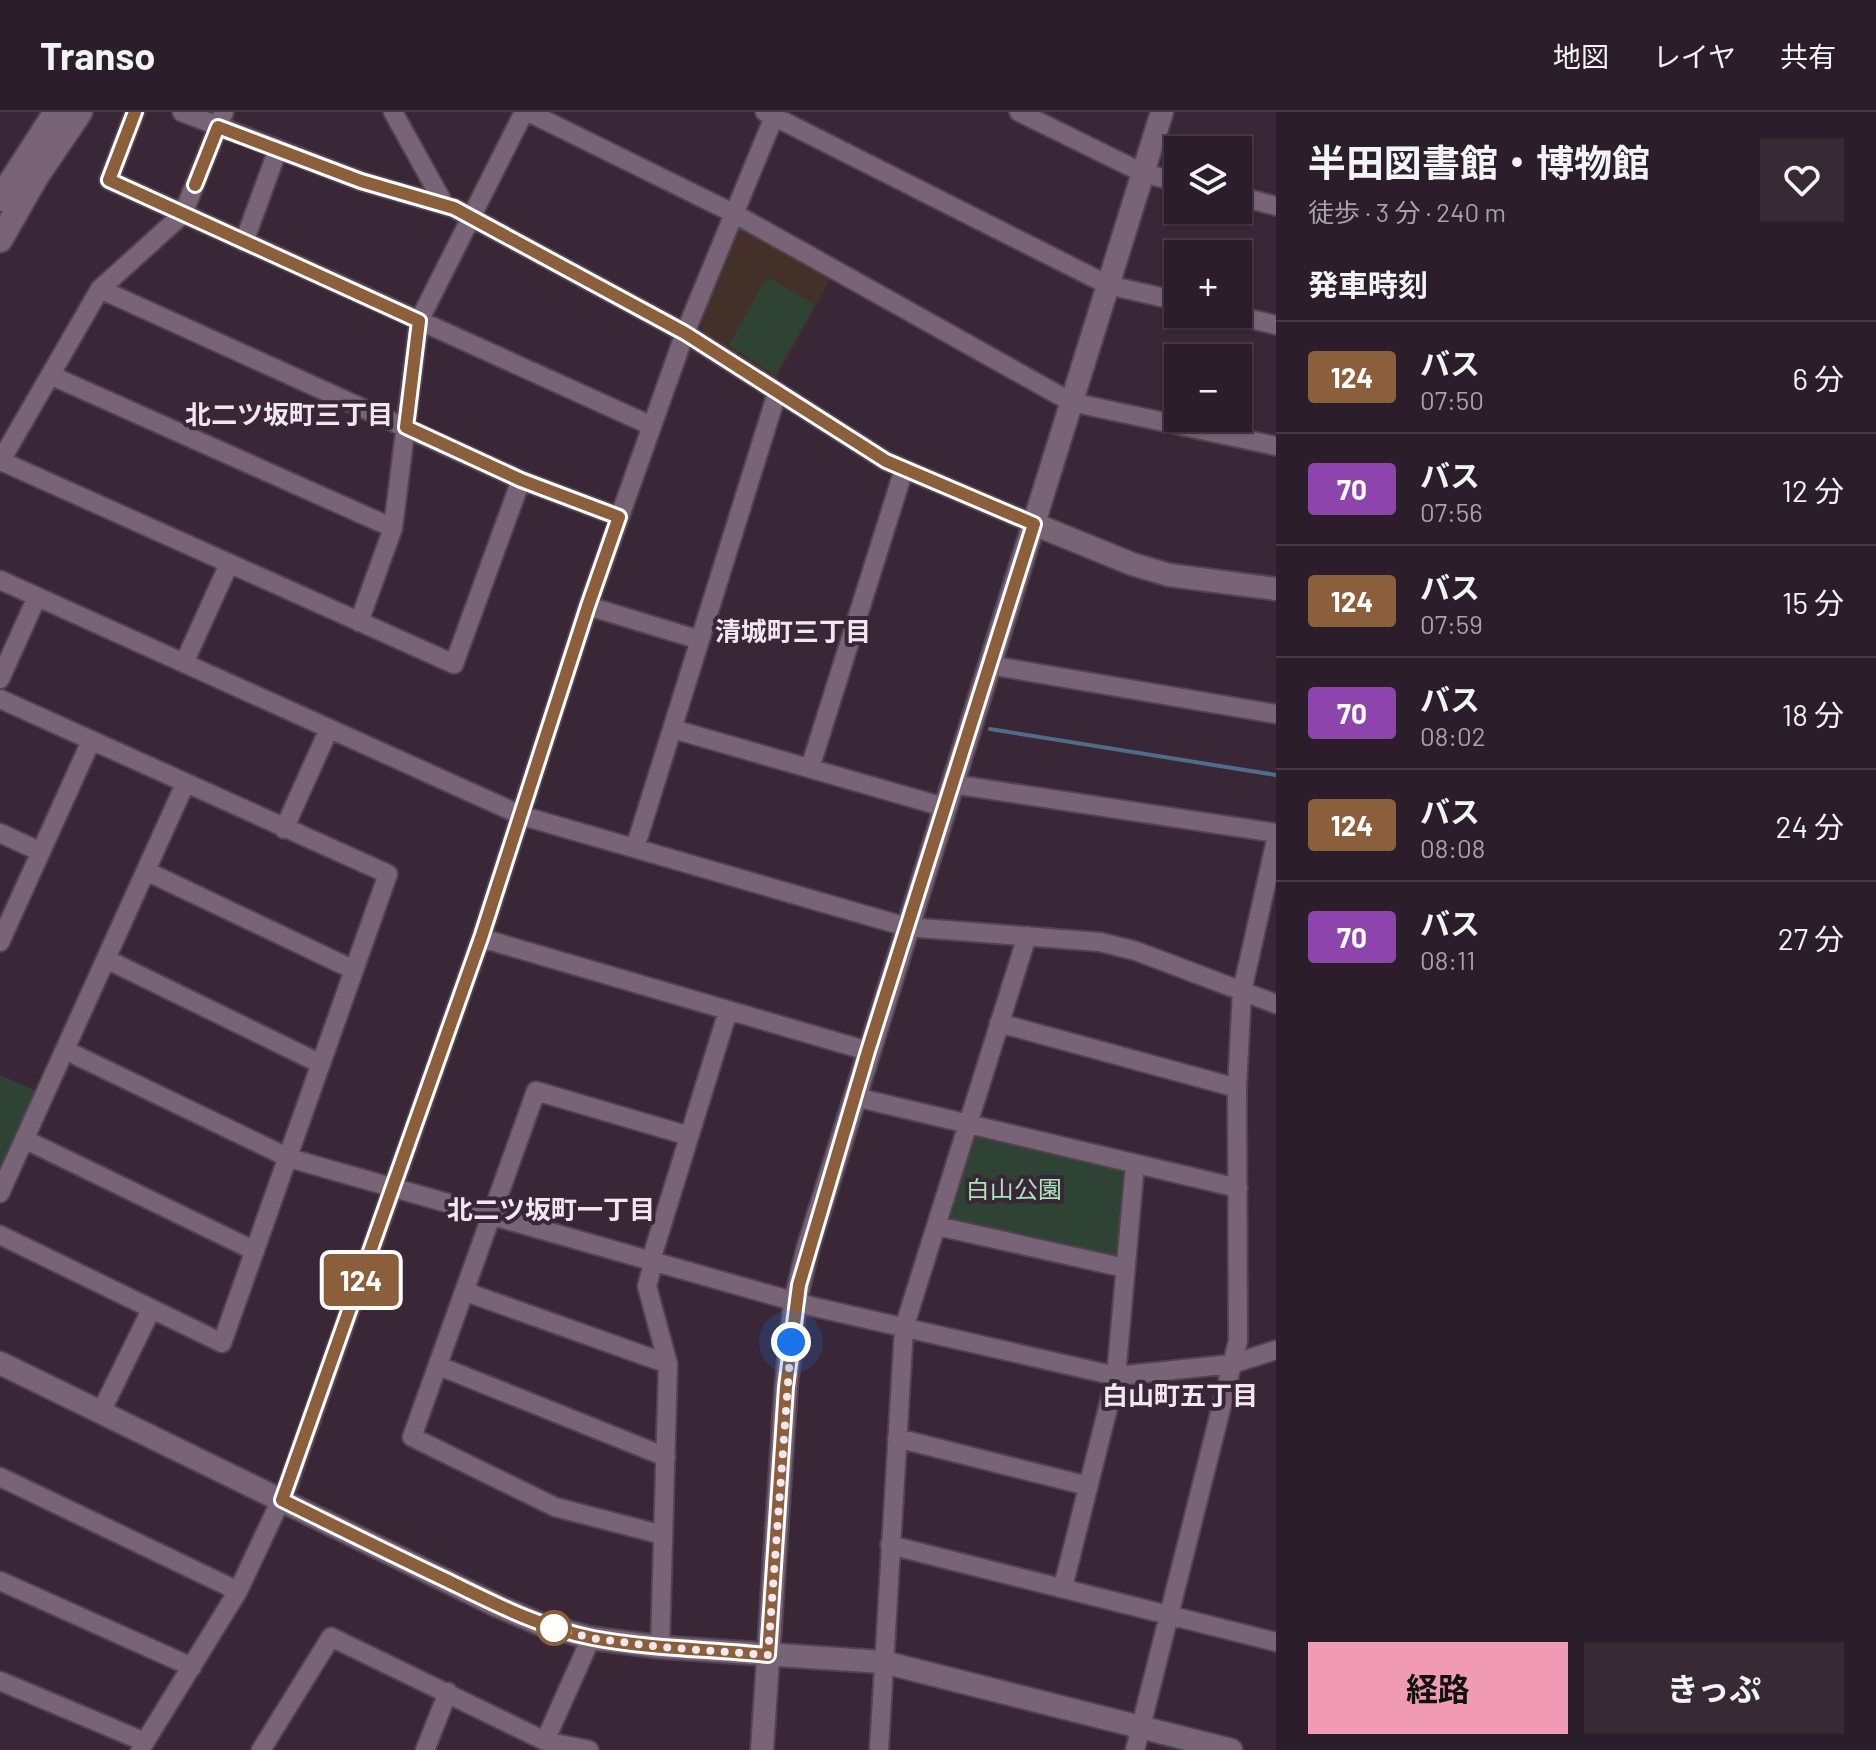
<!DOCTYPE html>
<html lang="ja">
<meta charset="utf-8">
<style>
:root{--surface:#2b1d29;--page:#372a35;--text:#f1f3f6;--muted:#a6a2a8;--line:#473b46;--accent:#f09ab6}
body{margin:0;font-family:Barlow,"Noto Sans JP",sans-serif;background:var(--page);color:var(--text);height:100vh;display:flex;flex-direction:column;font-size:30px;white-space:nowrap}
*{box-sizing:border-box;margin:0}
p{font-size:26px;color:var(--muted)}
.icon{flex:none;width:44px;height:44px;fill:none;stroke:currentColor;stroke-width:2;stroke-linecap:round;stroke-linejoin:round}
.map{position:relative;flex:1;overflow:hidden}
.drawer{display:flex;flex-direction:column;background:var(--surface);width:600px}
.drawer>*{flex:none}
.badge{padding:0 16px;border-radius:6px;font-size:28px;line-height:52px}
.tools{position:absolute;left:1164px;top:24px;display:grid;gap:16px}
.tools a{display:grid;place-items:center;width:88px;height:88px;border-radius:0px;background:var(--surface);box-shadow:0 2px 6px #0004,0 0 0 2px var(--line);font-size:40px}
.you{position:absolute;width:40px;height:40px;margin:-20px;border:6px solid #fff;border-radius:50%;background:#1a73e8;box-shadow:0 0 0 12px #1a73e833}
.map>.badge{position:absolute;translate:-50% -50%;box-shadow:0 0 0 4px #fff}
h2{padding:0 32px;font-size:30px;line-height:72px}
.round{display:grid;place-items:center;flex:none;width:84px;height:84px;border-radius:0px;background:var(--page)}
.headline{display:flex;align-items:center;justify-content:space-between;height:136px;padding:0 32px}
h1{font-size:38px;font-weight:700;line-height:60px}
.action{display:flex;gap:16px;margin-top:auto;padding:16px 32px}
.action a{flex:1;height:92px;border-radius:0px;background:var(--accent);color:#111;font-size:32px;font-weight:700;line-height:92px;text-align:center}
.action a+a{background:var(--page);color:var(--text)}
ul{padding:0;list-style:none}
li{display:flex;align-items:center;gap:24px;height:112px;padding:0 32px;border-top:2px solid var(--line)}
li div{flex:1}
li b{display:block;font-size:30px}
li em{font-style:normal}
li .badge{min-width:88px;font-weight:700;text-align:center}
header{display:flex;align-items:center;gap:48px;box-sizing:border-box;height:112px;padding:0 40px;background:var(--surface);border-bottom:2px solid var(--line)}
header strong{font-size:38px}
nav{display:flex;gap:44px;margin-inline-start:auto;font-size:28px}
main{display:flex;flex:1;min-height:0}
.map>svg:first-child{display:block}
.education{fill:#433129}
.green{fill:#2f4335}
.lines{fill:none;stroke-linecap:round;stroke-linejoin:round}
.stream{stroke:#516c8a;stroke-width:4}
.minor-casing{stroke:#524350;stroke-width:22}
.tertiary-casing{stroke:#524350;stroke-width:26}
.secondary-casing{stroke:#524350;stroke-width:28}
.minor{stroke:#786476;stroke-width:18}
.tertiary{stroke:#786476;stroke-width:22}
.secondary{stroke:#786476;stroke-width:24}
.line-casing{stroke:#fff;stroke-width:18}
.line{stroke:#8b5e3c;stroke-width:12}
.walk{stroke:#f2e6f0;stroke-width:8;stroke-dasharray:0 14.4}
.stop-dot{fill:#fff;stroke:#8b5e3c;stroke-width:4}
.labels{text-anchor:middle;stroke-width:8;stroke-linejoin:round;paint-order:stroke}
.park-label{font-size:24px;fill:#a8e5b9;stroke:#392737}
.neighbourhood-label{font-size:26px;font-weight:bold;fill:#f2e6f0;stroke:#392737}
</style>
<header>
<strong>Transo</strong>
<nav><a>地図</a><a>レイヤ</a><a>共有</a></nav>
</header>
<main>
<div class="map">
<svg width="1276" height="1638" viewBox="0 0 1276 1638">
<rect width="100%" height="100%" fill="#392737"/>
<path class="education" d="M 744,116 L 832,164 L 776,267 L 705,222 L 700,212 L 737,117 Z"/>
<path class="green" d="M 767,165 L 815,193 L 775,263 L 729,233 Z
M 0,963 L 36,979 L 0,1061 Z
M 980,1024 L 1122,1057 L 1126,1063 L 1117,1142 L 1113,1146 L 951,1110 L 948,1105 L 973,1027 Z"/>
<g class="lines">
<path class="stream" d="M 990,617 L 1276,663"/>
<defs>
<path id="minor" d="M 135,0 L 109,68 L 652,314
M 182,0 L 361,69 L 454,96 L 685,221 L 886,349 L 1034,412
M 393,0 L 444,92
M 528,0 L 735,102 L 1071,290 L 1276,334
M 765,0 L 1108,173 L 1178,189
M 1019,0 L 1143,61 L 1178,70
M 1238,84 L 1276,94
M 244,130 L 278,37
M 100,177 L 521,368 L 619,405
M 1229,202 L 1276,213
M 50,263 L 393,416
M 1,349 L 454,552 L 521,368
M 0,350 L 100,177 L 183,102 L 224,0
M 0,468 L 523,704 L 907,815 L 1100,830 L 1136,839 L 1276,892
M 588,494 L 700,528
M 359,510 L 393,416 L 419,209 L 524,0
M 184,551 L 229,452
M 989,553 L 1276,602
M 0,567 L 37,485
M 0,587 L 388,762 L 222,1231 L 0,1123
M 673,617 L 944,695
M 810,656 L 904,357
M 952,672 L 1276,721
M 284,717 L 329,617
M 0,721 L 41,740
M 635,736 L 777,281
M 146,759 L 354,858
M 481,826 L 868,939
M 0,830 L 91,629
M 106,847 L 321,952
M 999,911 L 1237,976
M 65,938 L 289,1046 L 810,1194 L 1116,1264 L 1232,1252 L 1276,1238
M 855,985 L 1238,1076
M 24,1027 L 255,1139
M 0,1081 L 185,672
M 937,1114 L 1125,1156
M 466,1180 L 668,1252
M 439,1254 L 666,1345
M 101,1300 L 151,1198
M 897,1326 L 1088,1374
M 0,1365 L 238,1479
M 663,1423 L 555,1395 L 412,1325 L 536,979 L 689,1024
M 890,1433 L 1276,1530
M 0,1469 L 192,1555
M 1063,1475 L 1116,1264 L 1135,1052
M 660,1535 L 668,1252 L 647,1174 L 651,1159 L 651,1148 L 728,899
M 0,1569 L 145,1630
M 545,1629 L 591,1526
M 140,1638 L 238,1479 L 288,1373 L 481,826 L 588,494 L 685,221 L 776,0
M 261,1638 L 331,1525 L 545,1629 L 589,1638
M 425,1638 L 448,1580
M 879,1638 L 904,1216 L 1027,824
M 1135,1638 L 1238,1229 L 1237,976 L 1242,879 L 1276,728"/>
<path id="tertiary" d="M 1034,412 L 1132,452 L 1169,463 L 1276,477
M 0,1251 L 498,1494 L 540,1512 L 591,1526 L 660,1535 L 883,1550 L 1231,1638
M 762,1638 L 786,1275 L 795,1190 L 808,1136 L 1162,0"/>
<path id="secondary" d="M 0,87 L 56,0
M 0,128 L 36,65 L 80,0"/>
</defs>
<use href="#minor" class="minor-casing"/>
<use href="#tertiary" class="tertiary-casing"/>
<use href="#secondary" class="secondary-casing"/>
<use href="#minor" class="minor"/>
<use href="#tertiary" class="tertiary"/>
<use href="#secondary" class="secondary"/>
</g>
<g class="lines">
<defs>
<path id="line" d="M 135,0 L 109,68 L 419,209 L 406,315 L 521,368 L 619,405 L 588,494 L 481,826 L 282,1388 C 337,1415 391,1442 446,1468 C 493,1491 541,1516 593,1526 C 651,1537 710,1537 768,1543 L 786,1275 L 799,1173 L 868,939 L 1034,412 L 886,349 L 685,221 L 454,96 L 361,69 L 218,15 L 195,73"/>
</defs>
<use href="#line" class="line-casing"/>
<use href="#line" class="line"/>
<path class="walk" d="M 554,1516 L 591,1526 L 660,1535 L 768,1543 L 791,1230"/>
</g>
<circle class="stop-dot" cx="554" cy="1516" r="16"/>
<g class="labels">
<g class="park-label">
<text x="1014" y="1086">白山公園</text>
</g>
<g class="neighbourhood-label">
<text x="289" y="312">北二ツ坂町三丁目</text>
<text x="793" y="529">清城町三丁目</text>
<text x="551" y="1107">北二ツ坂町一丁目</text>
<text x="1180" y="1293">白山町五丁目</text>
</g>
</g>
</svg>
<div class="tools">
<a><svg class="icon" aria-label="layers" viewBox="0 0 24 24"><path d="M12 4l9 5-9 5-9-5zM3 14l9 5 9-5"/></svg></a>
<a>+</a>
<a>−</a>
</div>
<div class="you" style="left:791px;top:1230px"></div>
<b class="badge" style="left:361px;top:1168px;background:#8b5e3c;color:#fff">124</b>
</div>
<section class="drawer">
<div class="headline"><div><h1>半田図書館・博物館</h1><p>徒歩 · 3 分 · 240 m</p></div><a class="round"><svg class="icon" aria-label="heart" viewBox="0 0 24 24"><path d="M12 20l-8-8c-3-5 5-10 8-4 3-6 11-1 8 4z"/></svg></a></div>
<h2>発車時刻</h2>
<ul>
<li><span class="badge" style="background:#8b5e3c;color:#fff">124</span><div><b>バス</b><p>07:50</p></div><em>6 分</em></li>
<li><span class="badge" style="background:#8e44ad;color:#fff">70</span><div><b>バス</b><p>07:56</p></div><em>12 分</em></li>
<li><span class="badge" style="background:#8b5e3c;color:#fff">124</span><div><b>バス</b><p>07:59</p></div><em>15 分</em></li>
<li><span class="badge" style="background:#8e44ad;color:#fff">70</span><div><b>バス</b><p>08:02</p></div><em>18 分</em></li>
<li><span class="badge" style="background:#8b5e3c;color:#fff">124</span><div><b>バス</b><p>08:08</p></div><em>24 分</em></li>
<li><span class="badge" style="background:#8e44ad;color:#fff">70</span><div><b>バス</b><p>08:11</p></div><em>27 分</em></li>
</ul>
<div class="action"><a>経路</a><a>きっぷ</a></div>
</section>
</main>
